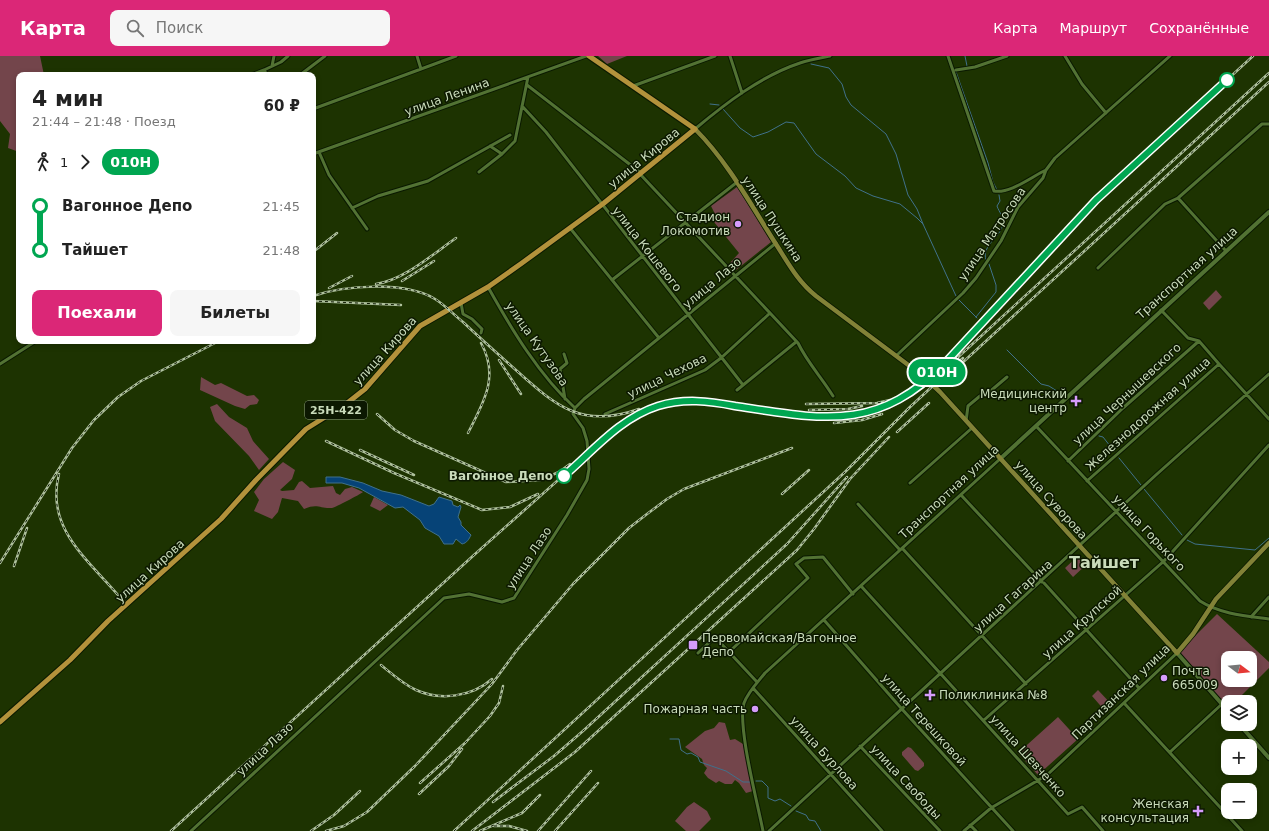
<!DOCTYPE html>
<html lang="ru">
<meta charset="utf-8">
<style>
:root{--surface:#fff;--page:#f6f6f6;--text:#222;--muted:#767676;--accent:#db2777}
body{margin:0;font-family:"DejaVu Sans",sans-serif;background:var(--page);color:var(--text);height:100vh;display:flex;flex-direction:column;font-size:15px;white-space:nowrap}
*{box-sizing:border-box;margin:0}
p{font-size:13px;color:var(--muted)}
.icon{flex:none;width:22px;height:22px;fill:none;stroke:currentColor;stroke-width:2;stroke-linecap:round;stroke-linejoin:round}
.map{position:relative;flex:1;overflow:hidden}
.sheet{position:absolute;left:16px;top:16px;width:300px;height:272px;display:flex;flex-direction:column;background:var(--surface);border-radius:8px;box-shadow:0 2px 6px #0003}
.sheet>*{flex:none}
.badge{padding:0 8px;border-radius:13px;font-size:14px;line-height:26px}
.needle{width:26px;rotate:106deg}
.buttons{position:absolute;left:1221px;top:595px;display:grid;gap:8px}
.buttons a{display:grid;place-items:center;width:36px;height:36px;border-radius:8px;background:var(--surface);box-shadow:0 2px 6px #0003;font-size:20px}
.map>.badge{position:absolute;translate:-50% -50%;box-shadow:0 0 0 2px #fff}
.legs{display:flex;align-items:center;gap:6px;height:44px;padding:0 16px;font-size:13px}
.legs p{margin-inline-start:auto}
.summary{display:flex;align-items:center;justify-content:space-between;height:68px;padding:0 16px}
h1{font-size:22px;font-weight:700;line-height:30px}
.action{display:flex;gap:8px;margin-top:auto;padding:8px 16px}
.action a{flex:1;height:46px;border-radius:8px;background:var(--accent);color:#fff;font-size:16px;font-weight:700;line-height:46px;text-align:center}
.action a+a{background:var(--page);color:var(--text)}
ul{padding:0 16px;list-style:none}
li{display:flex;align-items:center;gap:14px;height:44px;font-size:15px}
li i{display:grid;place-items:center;width:6px;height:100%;margin:0 5px;background:currentColor}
li i::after{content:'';width:10px;height:10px;margin:-5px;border:3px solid;border-radius:50%;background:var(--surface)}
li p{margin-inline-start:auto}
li:first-child i{background:linear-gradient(#0000 50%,currentColor 0)}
li:last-child i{background:linear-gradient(currentColor 50%,#0000 0)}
header{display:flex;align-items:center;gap:24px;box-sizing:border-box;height:56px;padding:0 20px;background:var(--accent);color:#fff}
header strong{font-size:19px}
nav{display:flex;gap:22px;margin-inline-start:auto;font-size:14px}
.search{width:280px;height:36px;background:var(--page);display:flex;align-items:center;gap:10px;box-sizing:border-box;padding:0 14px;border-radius:8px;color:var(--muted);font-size:15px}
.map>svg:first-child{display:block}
.green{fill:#73454b;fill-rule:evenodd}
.water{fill:#064377;stroke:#40718b}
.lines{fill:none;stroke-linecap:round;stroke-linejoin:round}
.stream{stroke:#40718b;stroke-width:1}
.minor-casing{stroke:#0a1900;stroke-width:5}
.tertiary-casing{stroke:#0a1900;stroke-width:6}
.secondary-casing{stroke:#0a1900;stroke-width:6}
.primary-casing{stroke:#0a1900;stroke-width:7}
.minor{stroke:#527233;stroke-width:3}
.tertiary{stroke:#527233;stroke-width:4}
.secondary{stroke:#828237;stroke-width:4.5}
.primary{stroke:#b3923b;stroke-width:5}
.rail-casing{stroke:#afc19e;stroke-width:2.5}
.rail{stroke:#0c1801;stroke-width:1;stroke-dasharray:3;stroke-linecap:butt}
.line-1-casing{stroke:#fff;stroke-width:9}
.line-1{stroke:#00a651;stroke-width:6}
.stop-1-dot{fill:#fff;stroke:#00a651;stroke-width:2}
.poi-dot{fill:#d59cfb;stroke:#0c1801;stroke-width:1.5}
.labels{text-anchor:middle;stroke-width:3;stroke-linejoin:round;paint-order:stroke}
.shield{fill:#0c1801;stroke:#90a082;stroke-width:1}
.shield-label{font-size:11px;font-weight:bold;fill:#c9dbba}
.street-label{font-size:12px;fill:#c9dbba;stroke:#0c1801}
.poi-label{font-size:12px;fill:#c9dbba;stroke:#0c1801;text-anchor:end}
.stop-label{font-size:12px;font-weight:bold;fill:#c9dbba;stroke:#0c1801;text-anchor:end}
.district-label{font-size:16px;font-weight:bold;fill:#c9dbba;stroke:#0c1801}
</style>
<header>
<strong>Карта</strong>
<div class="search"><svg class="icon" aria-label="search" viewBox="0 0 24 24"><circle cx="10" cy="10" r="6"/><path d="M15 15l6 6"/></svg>Поиск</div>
<nav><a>Карта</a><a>Маршрут</a><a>Сохранённые</a></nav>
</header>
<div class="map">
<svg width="1269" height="775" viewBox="0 0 1269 775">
<rect width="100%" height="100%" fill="#1d3301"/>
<path class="green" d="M 0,0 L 40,0 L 44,19 L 19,19 L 19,96 L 8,92 L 10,78 L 0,65 Z
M 598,0 L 627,0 L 607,8 Z
M 737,131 L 771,186 L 736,214 L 730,207 L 739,197 L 710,161 L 715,158 L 711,150 Z
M 1216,234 L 1222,241 L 1209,254 L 1203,247 Z
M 201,321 L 215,329 L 221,327 L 247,340 L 254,339 L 259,344 L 257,348 L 250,349 L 245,353 L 235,350 L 200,334 Z
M 217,348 L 229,361 L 247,372 L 253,385 L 269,403 L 259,414 L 249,400 L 215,365 L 210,351 Z
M 283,406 L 295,414 L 292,423 L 280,434 L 282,435 L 294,434 L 299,426 L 302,425 L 310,432 L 333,430 L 336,437 L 340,439 L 345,433 L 352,431 L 363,436 C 359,439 336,451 332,452 C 320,453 318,447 304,453 L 298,445 L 282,442 L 278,456 L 272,463 L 254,455 L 259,444 L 254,436 L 264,423 Z
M 374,441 L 388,449 L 380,455 L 370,450 Z
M 1079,499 L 1087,508 L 1073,521 L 1065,512 Z
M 1217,558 L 1269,606 L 1269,612 L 1235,646 L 1228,646 L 1228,651 L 1181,600 L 1180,595 ZM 1228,602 L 1250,602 L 1250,624 L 1228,624 Z
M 1098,634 L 1113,650 L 1106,656 L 1092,640 Z
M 1058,661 L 1078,683 L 1038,719 L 1018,697 Z
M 719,666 L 725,667 L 730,684 L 735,683 L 743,688 L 753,735 L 746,737 L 739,727 L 735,724 L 732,728 L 725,728 L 719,725 L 716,727 L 708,722 L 704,717 L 707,712 L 704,709 L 702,703 L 685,691 L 705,675 L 714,672 Z
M 908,691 L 911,692 L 924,707 L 924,710 L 918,715 L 915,714 L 902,699 L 902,696 Z
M 694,746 L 707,755 L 711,763 L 699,775 L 686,775 L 675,765 L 687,751 Z"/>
<path class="water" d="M 326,421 L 340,421 L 363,427 L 382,435 L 401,439 L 429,450 L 434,448 L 439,441 L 452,445 L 453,449 L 458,451 L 460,449 L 461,451 L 458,461 L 461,466 L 461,469 L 471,479 C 469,483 467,487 462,488 L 456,483 L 453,488 L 444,488 L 439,480 L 425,472 L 420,464 L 403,451 L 395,452 L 359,432 L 342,427 L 326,427 Z"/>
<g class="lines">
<path class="stream" d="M 811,8 L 829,12 L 842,28 L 846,41 L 851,49 L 886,78 L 896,98 L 908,139 L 917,153 L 923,168
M 962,12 L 967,10 L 965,0
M 955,13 L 988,107 L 993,126 L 997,134
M 710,48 L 719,49
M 723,53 L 740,72 L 753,81 L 768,76 L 786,66 L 794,67 L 816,98 L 845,120 L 856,132 L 873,140 L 900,148 L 917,162 L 923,168 L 956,240
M 986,204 C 981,189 1001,181 1003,168 C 1004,161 999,156 997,150 L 1000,145 L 999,139
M 959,244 L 977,262
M 976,261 L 996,236 L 996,229 L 989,208
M 1007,294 L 1041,328 L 1049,330 L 1060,337
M 1099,380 L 1103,381 L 1114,395
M 1119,402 L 1141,429
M 1144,433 L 1182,479
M 1187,484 L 1195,488 L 1255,494 L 1269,482
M 670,683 L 679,683 L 681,694 L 687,698 L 691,697 L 698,701 L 700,706 L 726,715 L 743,726 L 751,726
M 756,725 L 762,725 L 768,731 L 768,742 L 775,745 L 780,743 L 791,750
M 796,755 L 806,759 L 809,764 L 815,765 L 821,775"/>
<defs>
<path id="minor" d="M 417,0 L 421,13
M 730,0 L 742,37
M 948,0 L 994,135 C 1010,138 1031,121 1046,114
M 1065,0 L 1082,28 L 1106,57
M 272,10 L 274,0
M 264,14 L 281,6 L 288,0
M 956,14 L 975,11 L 1007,0
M 251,19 L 264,14 L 267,19
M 300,19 L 325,0
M 527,29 L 641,117
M 633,30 L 715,0
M 522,50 L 546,76 L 743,329
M 313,53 L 456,0
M 695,73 C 726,47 761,20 800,7 C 809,4 820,2 830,0
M 490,90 L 502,98
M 319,96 L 329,119 L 367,173
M 313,98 L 586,0
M 479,116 L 502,98 L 515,85 L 528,21
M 640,118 L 798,287 C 807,306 822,322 833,340
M 1178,142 L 1226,195
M 352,152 L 378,140 L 428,125 L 510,79
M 570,172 L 659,282
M 1098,212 L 1165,148 L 1178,142 L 1262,68 L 1269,68
M 612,224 L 736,127
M 488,231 C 512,274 539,319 575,352
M 461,247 L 463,258 L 472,263 L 482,273 L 481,277
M 564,298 L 567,307 L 560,313 L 565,343
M 897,299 L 963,237 L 976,222 L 1001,185 L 1018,151 L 1043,122 L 1046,114 L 1055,102 L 1170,0
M 0,308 L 36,285
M 1219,308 L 1269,363
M 737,334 L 796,286
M 605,358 L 705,314 L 721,302 L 769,258
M 966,365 L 968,350 L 980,340 L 987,338 L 1007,321
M 1036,370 L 1200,545 C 1220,558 1246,560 1269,563
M 1068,405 L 1123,352 L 1199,285
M 1087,425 L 1219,308 L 1199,285 L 1188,282 L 1161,254
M 910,427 L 972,372
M 961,439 L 1042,526
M 858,448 L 900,494
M 902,492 L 1026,628
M 1044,527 L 1139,632
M 861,530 L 1068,758 L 1082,751 L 1103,775
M 1251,561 L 1269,541
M 824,564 L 901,652 L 1013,775
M 698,597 L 715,581 L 729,596
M 757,626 L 729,596 L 808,522 L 796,508 L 804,502 L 823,501 L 853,538
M 753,632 L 882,775
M 1124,647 L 1242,775
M 984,664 L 1164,505 L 1269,389
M 860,690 L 940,775
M 1170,696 L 1222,648
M 970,769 L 976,775
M 191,775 L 444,542 L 469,538 L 502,546 L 514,542 L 567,459 L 587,424 L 589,413 L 587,385 L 583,372 L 573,358 L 575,352 L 584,343 L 776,187
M 763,775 C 758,749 737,669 744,647 C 748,636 757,627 765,617 L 1000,403
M 769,775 L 1157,418 L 1269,318
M 964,775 L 991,752 L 1047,719 L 1177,597"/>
<path id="tertiary" d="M 1000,403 L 1269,156
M 1177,597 L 1228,655
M 1239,668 L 1269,702"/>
<path id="secondary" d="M 695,73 C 727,105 750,147 774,185 C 787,205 797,225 816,240 L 923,320 L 940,336 L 1177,597 L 1193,578 L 1216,543 L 1269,487"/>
<path id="primary" d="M 0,666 L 70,604 L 108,565 L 221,463 L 256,424 L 306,373 L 346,348 L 365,333 L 420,270 L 488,231 L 522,207 L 604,147 L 695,73 L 589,0"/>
</defs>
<use href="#minor" class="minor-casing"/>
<use href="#tertiary" class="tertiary-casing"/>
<use href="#secondary" class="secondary-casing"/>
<use href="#primary" class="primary-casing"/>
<use href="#minor" class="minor"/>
<use href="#tertiary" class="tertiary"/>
<use href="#secondary" class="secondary"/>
<use href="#primary" class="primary"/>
<defs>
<path id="rail" d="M 313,196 L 337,177
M 402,225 L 434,205
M 376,228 C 404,224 433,198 456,182
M 329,232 L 352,220
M 313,240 C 345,229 405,225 435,243 C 445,249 454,259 463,266 C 481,283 499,299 517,315 C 557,351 583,373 639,353
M 313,245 L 401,249
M 956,303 L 1269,17
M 499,304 L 521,338
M 961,308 L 1269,26
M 806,348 L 877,347 L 890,344
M 809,354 L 848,353 L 862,350
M 377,358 L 395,374 L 414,385 L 506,426 L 540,424 L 559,416 L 570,408
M 834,367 L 862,364 L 882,358
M 897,376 L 929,347
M 468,377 C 483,347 500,321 481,287
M 326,385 L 394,417 L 482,454 L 510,451 L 538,438
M 360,394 L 414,419
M 59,418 C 45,471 87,503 118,539
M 782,438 L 809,414
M 0,507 L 72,392 L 94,364 L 118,341 L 141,325 L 219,285
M 14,510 L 27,472
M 381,609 C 392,618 403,628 416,634 C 440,645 472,641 492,623
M 420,727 L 465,687 L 490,660 L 499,647 L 503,630
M 419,738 L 449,710 L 462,693
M 493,746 L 554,700 L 583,675 L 787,488 L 847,421
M 494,770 L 509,770 L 527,775
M 171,775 L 474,499 L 611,377 C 684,316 741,361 821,362 C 860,362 895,349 926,327 L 1096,144 L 1253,0
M 311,775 L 334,759 L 360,735
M 326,775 L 344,770 L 367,756 L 415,710 L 492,628 L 517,594 L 573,528 L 629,472 L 647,458 L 667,443 L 684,433 L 792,392
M 454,775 L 845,416 L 910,351 L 963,302
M 472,775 L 575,696 L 797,494 L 814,473 L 850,423 L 889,381
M 480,775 L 522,757 L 540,739
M 538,775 L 591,715
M 555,775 L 598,727"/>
</defs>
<use href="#rail" class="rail-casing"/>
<use href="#rail" class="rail"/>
</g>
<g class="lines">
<defs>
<path id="line-1" d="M 564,420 C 593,395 620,362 658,350 C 684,342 709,345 735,350 C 822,363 877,377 945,307 L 1096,144 L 1227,24"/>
</defs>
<use href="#line-1" class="line-1-casing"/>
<use href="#line-1" class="line-1"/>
</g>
<g class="stop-1-dot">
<circle cx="1227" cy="24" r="7"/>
<circle cx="564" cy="420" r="7"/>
</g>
<g class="poi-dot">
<circle cx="738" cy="168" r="4"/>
<path d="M1074 339h4v4h4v4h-4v4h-4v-4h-4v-4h4z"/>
<rect x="688" y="584" width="10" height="10" rx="2"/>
<circle cx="1164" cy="622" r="4"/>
<path d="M928 633h4v4h4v4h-4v4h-4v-4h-4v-4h4z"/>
<circle cx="755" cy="653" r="4"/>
<path d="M1196 749h4v4h4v4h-4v4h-4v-4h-4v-4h4z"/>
</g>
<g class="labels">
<rect class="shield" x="305" y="345" width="62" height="18" rx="3"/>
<g class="shield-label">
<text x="336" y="358">25Н-422</text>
</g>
<g class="street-label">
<text transform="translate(447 41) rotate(-20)" y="4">улица Ленина</text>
<text transform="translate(644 102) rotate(-39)" y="4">улица Кирова</text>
<text transform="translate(772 163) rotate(57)" y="4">улица Пушкина</text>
<text transform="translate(992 178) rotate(-56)" y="4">улица Матросова</text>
<text transform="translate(647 193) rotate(52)" y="4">улица Кошевого</text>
<text transform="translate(1187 217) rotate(-42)" y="4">Транспортная улица</text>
<text transform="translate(712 227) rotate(-40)" y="4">улица Лазо</text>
<text transform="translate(537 288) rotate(55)" y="4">улица Кутузова</text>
<text transform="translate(385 295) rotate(-48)" y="4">улица Кирова</text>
<text transform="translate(667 320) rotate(-26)" y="4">улица Чехова</text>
<text transform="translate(1127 338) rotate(-43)" y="4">улица Чернышевского</text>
<text transform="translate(1148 358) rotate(-42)" y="4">Железнодорожная улица</text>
<text transform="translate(949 436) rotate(-43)" y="4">Транспортная улица</text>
<text transform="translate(1051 444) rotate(48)" y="4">улица Суворова</text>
<text transform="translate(1149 477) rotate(47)" y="4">улица Горького</text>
<text transform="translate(529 502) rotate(-57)" y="4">улица Лазо</text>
<text transform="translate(150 515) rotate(-42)" y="4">улица Кирова</text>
<text transform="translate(1013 540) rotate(-42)" y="4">улица Гагарина</text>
<text transform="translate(1082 566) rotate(-42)" y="4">улица Крупской</text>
<text transform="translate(1121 636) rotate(-44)" y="4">Партизанская улица</text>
<text transform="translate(924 664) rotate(48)" y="4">улица Терешковой</text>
<text transform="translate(265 693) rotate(-43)" y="4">улица Лазо</text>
<text transform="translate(824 697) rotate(48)" y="4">улица Бурлова</text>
<text transform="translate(1028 700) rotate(48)" y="4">улица Шевченко</text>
<text transform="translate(906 726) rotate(47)" y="4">улица Свободы</text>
</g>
<g class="poi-label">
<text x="730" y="165">Стадион<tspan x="730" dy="14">Локомотив</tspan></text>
<text x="1067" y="342">Медицинский<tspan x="1067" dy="14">центр</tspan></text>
<text x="702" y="586" text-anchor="start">Первомайская/Вагонное<tspan x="702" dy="14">Депо</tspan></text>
<text x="1172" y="619" text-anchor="start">Почта<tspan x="1172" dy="14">665009</tspan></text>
<text x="939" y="643" text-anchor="start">Поликлиника №8</text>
<text x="747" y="657">Пожарная часть</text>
<text x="1189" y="752">Женская<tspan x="1189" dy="14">консультация</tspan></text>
</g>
<g class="stop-label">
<text x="553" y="424">Вагонное Депо</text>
</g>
<g class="district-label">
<text x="1104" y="512">Тайшет</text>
</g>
</g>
</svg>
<div class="buttons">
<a><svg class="needle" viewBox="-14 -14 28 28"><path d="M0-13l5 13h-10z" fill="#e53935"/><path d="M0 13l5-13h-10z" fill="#767676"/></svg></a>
<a><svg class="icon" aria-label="layers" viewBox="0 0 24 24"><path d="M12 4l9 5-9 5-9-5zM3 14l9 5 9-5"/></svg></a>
<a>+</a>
<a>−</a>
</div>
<b class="badge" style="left:937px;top:316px;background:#00a651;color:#fff">010Н</b>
<section class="sheet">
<div class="summary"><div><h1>4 мин</h1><p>21:44 – 21:48 · Поезд</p></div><b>60 ₽</b></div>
<div class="legs"><svg class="icon" aria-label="walk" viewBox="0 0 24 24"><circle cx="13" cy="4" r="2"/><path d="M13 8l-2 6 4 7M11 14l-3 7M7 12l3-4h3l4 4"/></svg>1<svg class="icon" aria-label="forward" viewBox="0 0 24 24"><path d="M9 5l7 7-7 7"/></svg><b class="badge" style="background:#00a651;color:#fff">010Н</b></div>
<ul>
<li><i style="color:#00a651"></i><b>Вагонное Депо</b><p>21:45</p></li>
<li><i style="color:#00a651"></i><b>Тайшет</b><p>21:48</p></li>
</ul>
<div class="action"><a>Поехали</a><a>Билеты</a></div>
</section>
</div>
